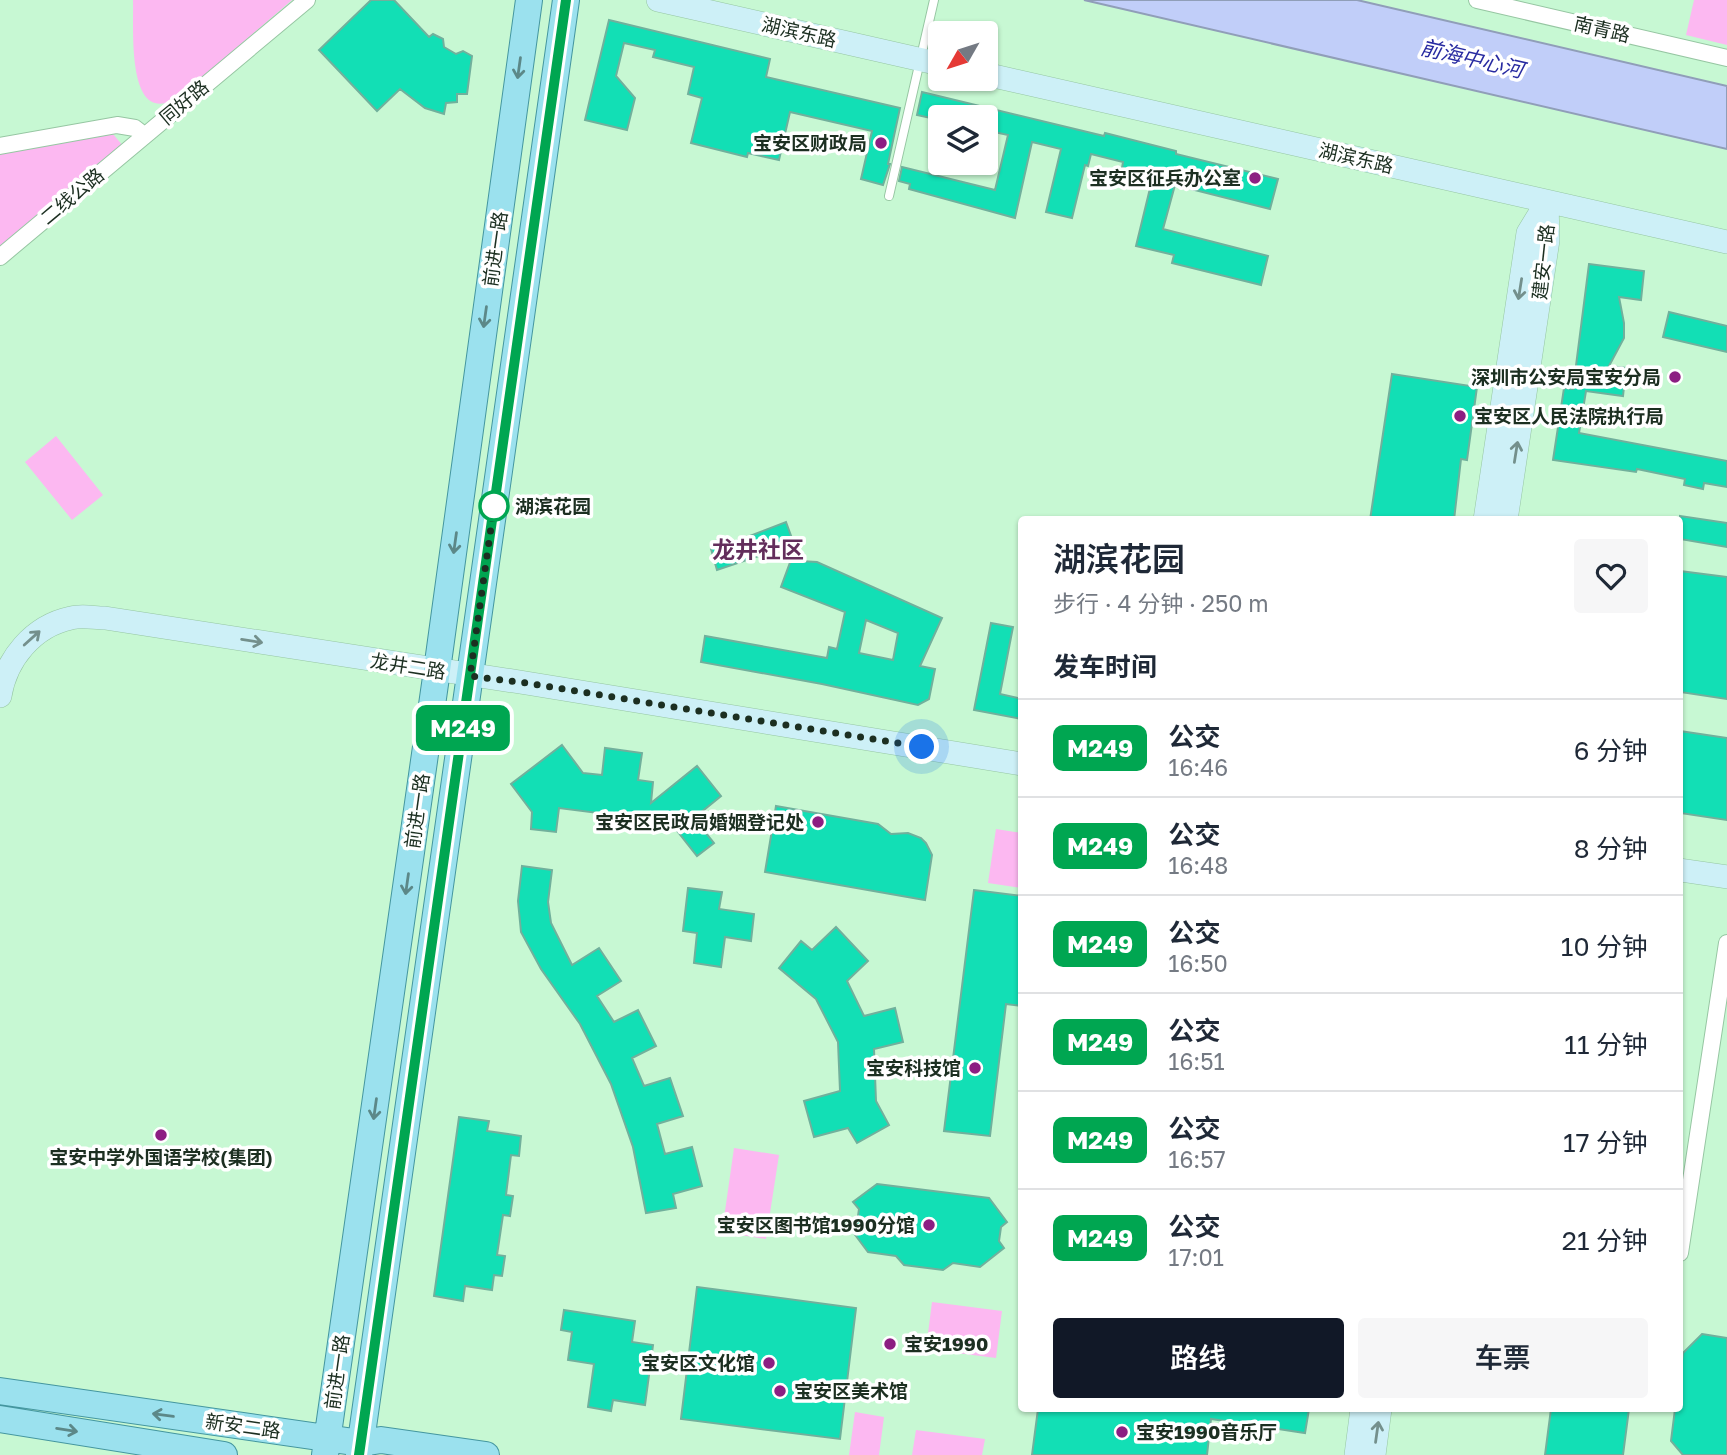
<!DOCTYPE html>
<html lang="zh">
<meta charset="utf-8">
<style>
:root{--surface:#fff;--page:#f6f6f7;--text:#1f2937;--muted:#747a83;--line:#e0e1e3;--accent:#111827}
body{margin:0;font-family:"Golos Text","Noto Sans SC",sans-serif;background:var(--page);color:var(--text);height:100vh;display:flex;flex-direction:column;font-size:26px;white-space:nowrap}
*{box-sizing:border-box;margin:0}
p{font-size:23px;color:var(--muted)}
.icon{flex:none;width:38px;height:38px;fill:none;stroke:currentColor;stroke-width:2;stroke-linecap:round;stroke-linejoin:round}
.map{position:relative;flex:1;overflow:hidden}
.sheet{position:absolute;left:1018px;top:516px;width:665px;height:896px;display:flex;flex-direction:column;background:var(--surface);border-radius:7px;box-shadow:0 2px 5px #0004}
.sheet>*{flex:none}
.badge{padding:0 14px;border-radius:10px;font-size:24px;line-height:46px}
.needle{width:46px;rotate:231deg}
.controls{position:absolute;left:928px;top:21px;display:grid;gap:14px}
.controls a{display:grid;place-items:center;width:70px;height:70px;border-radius:7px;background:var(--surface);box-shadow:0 2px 5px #0004;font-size:35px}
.you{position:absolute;width:35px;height:35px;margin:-18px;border:5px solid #fff;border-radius:50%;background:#1a73e8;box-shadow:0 0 0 10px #1a73e833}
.map>.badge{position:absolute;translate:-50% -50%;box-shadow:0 0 0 4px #fff}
h2{padding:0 35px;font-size:26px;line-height:63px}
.round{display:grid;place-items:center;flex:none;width:74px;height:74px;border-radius:7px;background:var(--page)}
.head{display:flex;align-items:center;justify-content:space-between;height:119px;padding:0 35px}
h1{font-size:33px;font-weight:600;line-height:52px}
.button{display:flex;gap:14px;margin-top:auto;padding:14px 35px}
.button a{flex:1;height:80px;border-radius:7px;background:var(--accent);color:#fff;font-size:28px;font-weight:600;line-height:80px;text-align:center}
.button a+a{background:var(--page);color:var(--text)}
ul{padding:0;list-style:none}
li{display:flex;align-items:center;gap:21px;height:98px;padding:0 35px;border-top:2px solid var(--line)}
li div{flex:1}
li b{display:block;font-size:26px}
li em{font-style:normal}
li .badge{min-width:77px;font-weight:700;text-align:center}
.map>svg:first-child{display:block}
.green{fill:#fcb8f1}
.water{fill:#c1cef9;stroke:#909eb8;stroke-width:2}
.building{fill:#12dfb5;stroke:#71b09c;stroke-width:2;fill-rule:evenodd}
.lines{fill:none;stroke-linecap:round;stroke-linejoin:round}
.lane-casing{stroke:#96c6a2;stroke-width:10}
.street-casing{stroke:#96c6a2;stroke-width:18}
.secondary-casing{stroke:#96c6a2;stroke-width:24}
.primary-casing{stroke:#44969f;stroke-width:28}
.lane{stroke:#fff;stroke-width:8}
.street{stroke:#fff;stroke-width:16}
.secondary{stroke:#cdf0f7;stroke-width:23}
.primary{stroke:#9be1ee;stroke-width:26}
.oneway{stroke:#5c8888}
.oneway2{stroke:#74908c}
.line-casing{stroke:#fff;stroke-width:16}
.line{stroke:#00a651;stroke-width:10}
.walk{stroke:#1c2f21;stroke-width:7;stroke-dasharray:0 12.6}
.poi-dot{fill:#8c1e82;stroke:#fff;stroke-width:2.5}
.stop-dot{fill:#fff;stroke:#00a651;stroke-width:3.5}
.labels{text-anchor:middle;stroke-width:7;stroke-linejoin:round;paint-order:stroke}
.street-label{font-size:19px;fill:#1c2f21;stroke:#fff}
.poi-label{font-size:19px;font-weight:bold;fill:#1c2f21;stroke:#fff;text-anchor:end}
.stop-label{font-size:19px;font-weight:bold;fill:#1c2f21;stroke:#fff;text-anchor:start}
.water-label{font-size:21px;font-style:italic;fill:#282ba1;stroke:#fff}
.quarter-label{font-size:23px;font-weight:bold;fill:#632e5c;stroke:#fff}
</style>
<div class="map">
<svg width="1727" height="1455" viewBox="0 0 1727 1455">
<rect width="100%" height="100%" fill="#c7f8d3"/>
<path class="green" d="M 133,0 L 292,0 L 184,93 C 125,138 134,29 133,0 Z
M 1694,0 L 1727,0 L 1727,45 L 1686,35 Z
M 113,134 L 123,146 L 0,250 L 0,154 Z
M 56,436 L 103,495 L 72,520 L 25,462 Z
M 996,829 L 1022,833 L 1022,888 L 988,883 Z
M 734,1148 L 779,1155 L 766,1239 L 722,1232 Z
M 932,1302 L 1002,1311 L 996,1358 L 926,1349 Z
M 855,1412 L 884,1417 L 879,1455 L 849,1455 Z
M 916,1430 L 985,1439 L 982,1455 L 912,1455 Z"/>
<path class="water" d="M 1084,0 L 1357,0 L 1727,86 L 1727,149 Z"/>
<path class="building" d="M 371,0 L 394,0 L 429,37 L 433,34 L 443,39 L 444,47 L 456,54 L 463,51 L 472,56 L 467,94 L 457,94 L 457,102 L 446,103 L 444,114 L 425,108 L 400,89 L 377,111 L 319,50 Z
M 609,20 L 770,59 L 766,77 L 900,108 L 888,164 L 890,164 L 883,185 L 861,179 L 872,131 L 790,112 L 779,160 L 748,153 L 747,157 L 691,143 L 702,98 L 688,94 L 694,67 L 653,57 L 655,50 L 624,43 L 616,76 L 635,98 L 627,130 L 585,120 Z
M 922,92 L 1104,136 L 1105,133 L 1176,151 L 1176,154 L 1278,179 L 1270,209 L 1175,185 L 1163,229 L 1268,256 L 1261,285 L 1172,263 L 1174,255 L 1136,246 L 1153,176 L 1122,168 L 1123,162 L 1091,154 L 1088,166 L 1085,165 L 1072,218 L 1046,212 L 1061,149 L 1032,142 L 1015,218 L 909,189 L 910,184 L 899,181 L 902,167 L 995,190 L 1008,135 L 985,130 L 985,117 L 940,117 L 940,120 L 917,115 Z
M 1589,264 L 1644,271 L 1641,300 L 1619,297 L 1624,323 L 1624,338 L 1609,366 L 1626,368 L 1623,396 L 1586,391 L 1579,433 L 1727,461 L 1727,487 L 1704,483 L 1703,489 L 1684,485 L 1685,479 L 1637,469 L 1636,472 L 1553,460 L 1564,388 L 1573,389 Z
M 1669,312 L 1727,326 L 1727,352 L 1663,337 Z
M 1392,374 L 1477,387 L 1467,460 L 1461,459 L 1454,520 L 1370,520 Z
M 1680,516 L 1727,523 L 1727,547 L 1680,539 Z
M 786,522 L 794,544 L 717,570 L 711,549 L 717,540 L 725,539 L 734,542 Z
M 795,549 L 800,561 L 817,562 L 942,618 L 920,666 L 935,669 L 929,699 L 918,705 L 822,684 L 701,662 L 705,636 L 827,658 L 829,647 L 837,649 L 845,612 L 781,587 ZM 866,620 L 898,633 L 893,660 L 859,653 Z
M 1680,571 L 1727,577 L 1727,699 L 1680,692 Z
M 991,623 L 1013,627 L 1000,694 L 1022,699 L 1022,719 L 974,710 Z
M 1680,731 L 1727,738 L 1727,820 L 1680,813 Z
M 562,745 L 583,773 L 602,775 L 605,748 L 642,753 L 638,780 L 653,782 L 651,803 L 697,766 L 721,796 L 699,814 L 706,823 L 701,827 L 714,843 L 697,856 L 670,822 L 559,808 L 556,832 L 531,829 L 532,812 L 511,784 Z
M 776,806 L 878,824 L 891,834 L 908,833 L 921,838 L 926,843 L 932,855 L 925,900 L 765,872 Z
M 522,866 L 552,870 L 548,902 L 551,923 L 572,965 L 599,948 L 621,981 L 597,996 L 614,1022 L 638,1010 L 656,1046 L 632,1058 L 644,1086 L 670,1078 L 683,1116 L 657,1124 L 665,1154 L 692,1147 L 702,1186 L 673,1194 L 676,1208 L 646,1213 L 633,1147 L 611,1084 L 580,1024 L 541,969 L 521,932 L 518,901 Z
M 688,888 L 722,892 L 719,909 L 754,914 L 751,941 L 725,937 L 721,967 L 694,963 L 697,933 L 683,931 Z
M 974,890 L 1022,896 L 1022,1006 L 1006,1004 L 990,1136 L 944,1131 Z
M 836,927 L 868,961 L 847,981 L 864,1016 L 895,1008 L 903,1042 L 874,1049 L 876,1101 L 889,1125 L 857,1143 L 848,1128 L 814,1137 L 804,1101 L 840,1091 L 838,1042 L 816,999 L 779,968 L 801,941 L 812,950 Z
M 459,1117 L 489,1121 L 487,1131 L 521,1136 L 519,1156 L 511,1155 L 506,1195 L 513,1196 L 510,1216 L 503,1215 L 497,1255 L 505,1256 L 502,1276 L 494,1275 L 492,1290 L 465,1286 L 463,1301 L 434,1296 Z
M 877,1184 L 989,1198 L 1007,1222 L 1001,1227 L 999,1241 L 1004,1248 L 980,1267 L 953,1263 L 943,1270 L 904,1265 L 896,1256 L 868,1252 L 850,1228 L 857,1223 L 859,1209 L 853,1202 Z
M 697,1287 L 856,1308 L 840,1439 L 681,1419 Z
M 564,1310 L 635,1321 L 632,1342 L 653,1345 L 645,1405 L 613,1400 L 611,1411 L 588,1407 L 594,1364 L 568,1360 L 572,1332 L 561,1330 Z
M 1702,1334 L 1727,1338 L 1727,1455 L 1683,1455 L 1671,1441 L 1675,1409 L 1680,1409 L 1680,1376 L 1683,1353 Z
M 1038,1409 L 1309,1409 L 1305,1433 L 1211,1419 L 1207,1455 L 1032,1455 Z
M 1551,1409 L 1629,1409 L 1623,1455 L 1545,1455 Z"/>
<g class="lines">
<defs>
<path id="lane" d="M 889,196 L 934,0"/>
<path id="street" d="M 1477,0 L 1727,58
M 0,146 L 117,125 L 135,128 L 144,135
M 0,257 L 307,0
M 1680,1253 L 1727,943"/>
<path id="secondary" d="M 658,0 L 940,64
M 985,74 L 1727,242
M 1485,520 L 1528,233 L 1547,202
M 1506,520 L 1548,240 L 1547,202
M 0,696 C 6,659 33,626 71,618 C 82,615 94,618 105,618 L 526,683 L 1022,764
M 1680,870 L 1727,877
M 1356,1455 L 1362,1409
M 1374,1455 L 1380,1409"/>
<path id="primary" d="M 0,1391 L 361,1443 L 381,1440 L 486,1455
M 0,1419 L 224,1455
M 325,1455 L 437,670 L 529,0
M 359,1455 L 566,0"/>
</defs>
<use href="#lane" class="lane-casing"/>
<use href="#street" class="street-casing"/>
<use href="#secondary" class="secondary-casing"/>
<use href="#primary" class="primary-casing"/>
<use href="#lane" class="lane"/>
<use href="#street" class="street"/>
<use href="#secondary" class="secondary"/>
<use href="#primary" class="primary"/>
</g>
<defs><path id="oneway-shaft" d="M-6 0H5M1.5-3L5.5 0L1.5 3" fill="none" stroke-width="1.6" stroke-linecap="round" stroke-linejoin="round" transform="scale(1.75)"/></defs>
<g class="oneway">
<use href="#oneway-shaft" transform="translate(519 68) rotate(98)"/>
<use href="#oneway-shaft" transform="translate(485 317) rotate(98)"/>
<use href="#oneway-shaft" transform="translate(455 543) rotate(98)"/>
<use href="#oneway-shaft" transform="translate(407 884) rotate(98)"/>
<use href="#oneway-shaft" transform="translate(375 1109) rotate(98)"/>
<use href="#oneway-shaft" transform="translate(163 1415) rotate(-172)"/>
<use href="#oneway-shaft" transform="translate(67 1430) rotate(9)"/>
</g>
<g class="oneway2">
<use href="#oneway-shaft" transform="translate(1520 289) rotate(99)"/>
<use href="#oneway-shaft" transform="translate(1516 452) rotate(-81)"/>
<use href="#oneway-shaft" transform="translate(32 638) rotate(-42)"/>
<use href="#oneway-shaft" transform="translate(252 641) rotate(9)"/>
<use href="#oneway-shaft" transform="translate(1377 1432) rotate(-82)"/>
</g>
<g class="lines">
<defs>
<path id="line" d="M 359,1455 L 566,0"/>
</defs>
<use href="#line" class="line-casing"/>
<use href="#line" class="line"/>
<path class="walk" d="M 494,506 L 470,676 L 526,683 L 922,747"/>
</g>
<g class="poi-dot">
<circle cx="881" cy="143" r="7"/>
<circle cx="1255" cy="178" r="7"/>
<circle cx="1675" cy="377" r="7"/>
<circle cx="1460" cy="416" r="7"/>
<circle cx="818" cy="822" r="7"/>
<circle cx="975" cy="1068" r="7"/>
<circle cx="161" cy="1135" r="7"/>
<circle cx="929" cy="1225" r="7"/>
<circle cx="890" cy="1344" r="7"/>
<circle cx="769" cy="1363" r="7"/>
<circle cx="780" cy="1391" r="7"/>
<circle cx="1122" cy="1432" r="7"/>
</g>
<circle class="stop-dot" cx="494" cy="506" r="14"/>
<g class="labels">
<g class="street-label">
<text transform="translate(1602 29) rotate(13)" y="7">南青路</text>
<text transform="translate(799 32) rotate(13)" y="7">湖滨东路</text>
<text transform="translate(184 102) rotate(-40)" y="7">同好路</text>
<text transform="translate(1356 158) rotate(13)" y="7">湖滨东路</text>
<text transform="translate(72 196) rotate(-40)" y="7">二线公路</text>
<text transform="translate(495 249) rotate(-82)" y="7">前进一路</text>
<text transform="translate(1543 262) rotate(-84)" y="7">建安一路</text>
<text transform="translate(408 666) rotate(9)" y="7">龙井二路</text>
<text transform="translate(417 811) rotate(-82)" y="7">前进一路</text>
<text transform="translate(337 1372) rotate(-82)" y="7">前进一路</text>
<text transform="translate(243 1426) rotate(8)" y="7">新安二路</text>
</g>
<g class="poi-label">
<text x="867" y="150">宝安区财政局</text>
<text x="1241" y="185">宝安区征兵办公室</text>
<text x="1661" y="384">深圳市公安局宝安分局</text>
<text x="1474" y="423" text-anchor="start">宝安区人民法院执行局</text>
<text x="804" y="829">宝安区民政局婚姻登记处</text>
<text x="961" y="1075">宝安科技馆</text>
<text x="161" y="1164" text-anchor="middle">宝安中学外国语学校(集团)</text>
<text x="915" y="1232">宝安区图书馆1990分馆</text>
<text x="904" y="1351" text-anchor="start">宝安1990</text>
<text x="755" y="1370">宝安区文化馆</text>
<text x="794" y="1398" text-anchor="start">宝安区美术馆</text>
<text x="1136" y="1439" text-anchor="start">宝安1990音乐厅</text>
</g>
<g class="stop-label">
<text x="515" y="513">湖滨花园</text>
</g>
<g class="water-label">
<text transform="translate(1472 59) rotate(13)" y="7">前海中心河</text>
</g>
<g class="quarter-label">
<text x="758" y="558">龙井社区</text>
</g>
</g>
</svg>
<div class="controls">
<a><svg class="needle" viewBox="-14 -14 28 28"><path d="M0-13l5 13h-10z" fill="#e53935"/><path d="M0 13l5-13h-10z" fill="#747a83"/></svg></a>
<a><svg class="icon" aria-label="layers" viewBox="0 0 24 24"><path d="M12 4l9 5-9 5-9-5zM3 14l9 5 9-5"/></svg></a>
</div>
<div class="you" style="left:922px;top:747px"></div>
<b class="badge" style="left:463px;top:728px;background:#00a651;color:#fff">M249</b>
<section class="sheet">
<div class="head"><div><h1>湖滨花园</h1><p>步行 · 4 分钟 · 250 m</p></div><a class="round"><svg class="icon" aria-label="heart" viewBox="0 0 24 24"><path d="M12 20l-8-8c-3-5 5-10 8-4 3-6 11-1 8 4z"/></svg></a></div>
<h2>发车时间</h2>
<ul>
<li><span class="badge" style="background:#00a651;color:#fff">M249</span><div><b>公交</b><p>16:46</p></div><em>6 分钟</em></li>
<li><span class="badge" style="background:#00a651;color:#fff">M249</span><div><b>公交</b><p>16:48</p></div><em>8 分钟</em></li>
<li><span class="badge" style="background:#00a651;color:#fff">M249</span><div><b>公交</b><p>16:50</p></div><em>10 分钟</em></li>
<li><span class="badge" style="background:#00a651;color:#fff">M249</span><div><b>公交</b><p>16:51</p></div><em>11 分钟</em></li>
<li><span class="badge" style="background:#00a651;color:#fff">M249</span><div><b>公交</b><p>16:57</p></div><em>17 分钟</em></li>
<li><span class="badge" style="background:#00a651;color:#fff">M249</span><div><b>公交</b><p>17:01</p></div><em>21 分钟</em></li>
</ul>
<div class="button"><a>路线</a><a>车票</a></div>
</section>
</div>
